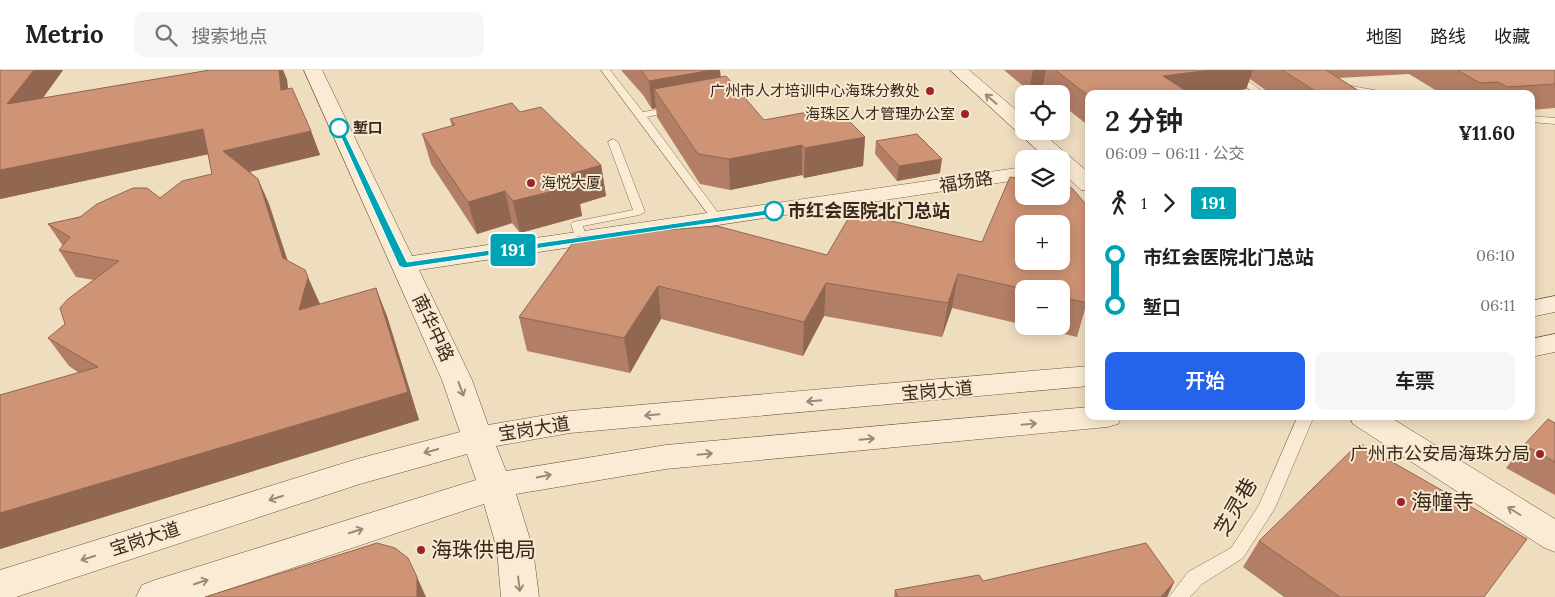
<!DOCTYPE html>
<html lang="zh">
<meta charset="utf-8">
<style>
:root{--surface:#fff;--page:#f6f6f6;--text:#202124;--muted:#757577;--line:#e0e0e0;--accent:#2563eb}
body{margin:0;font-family:Lora,"Noto Sans SC",serif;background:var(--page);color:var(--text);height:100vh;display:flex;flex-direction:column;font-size:19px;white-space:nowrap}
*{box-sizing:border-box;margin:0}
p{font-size:16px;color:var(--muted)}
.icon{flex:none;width:28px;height:28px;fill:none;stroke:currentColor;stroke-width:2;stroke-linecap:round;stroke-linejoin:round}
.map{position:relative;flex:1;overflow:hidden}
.drawer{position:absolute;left:1085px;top:20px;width:450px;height:330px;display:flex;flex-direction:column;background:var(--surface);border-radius:10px;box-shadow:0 2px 12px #0003}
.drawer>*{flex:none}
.badge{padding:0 10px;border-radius:4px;font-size:18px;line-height:32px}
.buttons{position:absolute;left:1015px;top:15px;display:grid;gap:10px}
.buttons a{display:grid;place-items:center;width:55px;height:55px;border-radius:10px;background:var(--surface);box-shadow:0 2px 12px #0003;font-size:25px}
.map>.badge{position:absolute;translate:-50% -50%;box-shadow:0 0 0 2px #fff}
.legs{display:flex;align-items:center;gap:8px;height:55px;padding:0 20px;font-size:16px}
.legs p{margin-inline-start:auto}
.overview{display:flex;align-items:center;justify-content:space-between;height:85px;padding:0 20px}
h1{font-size:28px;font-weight:600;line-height:38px}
.button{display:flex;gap:10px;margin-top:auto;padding:10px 20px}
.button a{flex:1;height:58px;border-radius:10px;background:var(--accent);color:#fff;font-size:20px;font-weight:600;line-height:58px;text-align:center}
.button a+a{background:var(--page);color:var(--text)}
ul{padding:0 20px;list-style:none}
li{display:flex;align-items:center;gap:18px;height:50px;font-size:19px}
li i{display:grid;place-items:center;width:8px;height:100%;margin:0 6px;background:currentColor}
li i::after{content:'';width:12px;height:12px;margin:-6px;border:4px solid;border-radius:50%;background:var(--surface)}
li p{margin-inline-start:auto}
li:first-child i{background:linear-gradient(#0000 50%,currentColor 0)}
li:last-child i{background:linear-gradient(currentColor 50%,#0000 0)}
header{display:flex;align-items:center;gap:30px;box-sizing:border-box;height:70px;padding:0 25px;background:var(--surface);border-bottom:1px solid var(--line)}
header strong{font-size:24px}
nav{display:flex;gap:28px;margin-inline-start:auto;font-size:18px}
.search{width:350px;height:45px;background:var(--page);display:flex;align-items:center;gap:12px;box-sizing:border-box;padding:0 18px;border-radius:10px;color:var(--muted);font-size:19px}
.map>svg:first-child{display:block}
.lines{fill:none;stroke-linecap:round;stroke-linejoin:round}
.lane-casing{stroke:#896e58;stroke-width:1}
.secondary-casing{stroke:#6b4f3b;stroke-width:1}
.lane{fill:#faebd4;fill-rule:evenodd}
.secondary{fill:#faebd4;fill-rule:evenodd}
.wall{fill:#b27e65}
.shaded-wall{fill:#916752}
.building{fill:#cf9375;stroke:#916752;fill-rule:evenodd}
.oneway{stroke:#998a78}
.line-1{fill:#00a3b4;stroke:#fff}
.poi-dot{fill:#9a2530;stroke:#f7e8d0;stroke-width:2}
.stop-1-dot{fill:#fff;stroke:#00a3b4;stroke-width:2.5}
.labels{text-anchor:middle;stroke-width:4;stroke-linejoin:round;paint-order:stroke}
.far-poi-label{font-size:15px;fill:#38281d;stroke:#f7e8d0;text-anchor:end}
.far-stop-label{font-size:15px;font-weight:bold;fill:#38281d;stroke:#f7e8d0;text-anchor:start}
.street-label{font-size:18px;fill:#38281d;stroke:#f7e8d0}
.stop-label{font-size:18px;font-weight:bold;fill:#38281d;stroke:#f7e8d0;text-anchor:start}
.poi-label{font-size:18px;fill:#38281d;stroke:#f7e8d0;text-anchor:end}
.near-poi-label{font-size:21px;fill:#38281d;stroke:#f7e8d0;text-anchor:start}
.near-street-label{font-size:21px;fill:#38281d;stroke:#f7e8d0}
</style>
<header>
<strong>Metrio</strong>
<div class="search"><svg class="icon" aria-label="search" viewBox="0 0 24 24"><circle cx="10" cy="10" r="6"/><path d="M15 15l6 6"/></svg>搜索地点</div>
<nav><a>地图</a><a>路线</a><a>收藏</a></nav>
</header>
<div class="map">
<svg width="1555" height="527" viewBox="0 0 1555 527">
<rect width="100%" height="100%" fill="#efddc0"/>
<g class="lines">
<defs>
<path id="lane" d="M 601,0 L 610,0 L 643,42 L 678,36 L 678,40 L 647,47 L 722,148 L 722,152 L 714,152 Z
M 1223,0 L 1233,0 L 1266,24 L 1256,24 Z
M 1341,14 L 1379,21 L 1383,24 L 1363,24 L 1338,19 L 1338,15 Z
M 1531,46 L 1555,48 L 1555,54 L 1531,52 Z
M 613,69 L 618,72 L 645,142 L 639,145 L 583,156 L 587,170 L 585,173 L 577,173 L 571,154 L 573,152 L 633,140 L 608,72 Z
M 1298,346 L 1314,346 L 1275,438 L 1243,488 L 1202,514 L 1190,527 L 1169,527 L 1188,502 L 1231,478 L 1259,435 Z"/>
<path id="secondary" d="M 304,0 L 322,0 L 412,186 L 1024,97 L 1024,109 L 419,200 L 472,310 L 488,355 L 570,341 L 1089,296 L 1089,316 L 570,363 L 496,376 L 506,401 L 666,375 L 1089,337 L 1089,346 L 1122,346 L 1118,354 L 1107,357 L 666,399 L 516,424 L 533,479 L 539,527 L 501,527 L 497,479 L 484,434 L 205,527 L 136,527 L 142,515 L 155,510 L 476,410 L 467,384 L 360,414 L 16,527 L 0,527 L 0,500 L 357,389 L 460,362 L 442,310 Z
M 950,0 L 969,0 L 1024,47 L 1024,61 L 1040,61 L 1089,103 L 1089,121 L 1081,120 L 1061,101 L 1061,89 L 1047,89 Z
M 1555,226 L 1555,242 L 1531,247 L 1531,231 Z
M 1555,264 L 1555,282 L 1531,287 L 1531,269 Z
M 1349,346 L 1388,346 L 1555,449 L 1555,482 L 1543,477 L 1353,354 Z"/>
</defs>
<use href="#lane" class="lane-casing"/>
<use href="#secondary" class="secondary-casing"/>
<use href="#lane" class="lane"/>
<use href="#secondary" class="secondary"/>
</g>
<path class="wall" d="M 0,0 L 63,0 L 43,28 L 210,0 L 283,0 L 287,10 L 288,19 L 311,61 L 320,85 L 250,102 L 258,109 L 269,134 L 288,191 L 320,234 L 319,235 L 387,246 L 419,350 L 0,479 L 0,325 L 79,303 L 69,296 L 48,268 L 65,254 L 94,210 L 76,207 L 59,180 L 63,176 L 48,154 L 160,128 L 212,104 L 208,84 L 0,129 Z
M 621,0 L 720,0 L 721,7 L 764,50 L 865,67 L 863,96 L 804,108 L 802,105 L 730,120 L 700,114 L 657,47 L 656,38 L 652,39 L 643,25 Z
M 1004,0 L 1555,0 L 1555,38 L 1531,40 L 1531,24 L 1442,24 L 1409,4 L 1338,8 L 1362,23 L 1362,24 L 1271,24 L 1250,9 L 1246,19 L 1210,24 L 1089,24 L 1089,56 L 1061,34 L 1061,24 L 1048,24 L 1042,19 L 1029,21 Z
M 520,42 L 601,95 L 606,126 L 580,134 L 582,146 L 520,163 L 512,153 L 477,164 L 431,94 L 422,64 L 452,56 L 450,49 Z
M 876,71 L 940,103 L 897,111 L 875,84 Z
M 852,142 L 1089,225 L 1077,267 L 1031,256 L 1061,256 L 1061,219 L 1024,219 L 1024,255 L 952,238 L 942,267 L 824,246 L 803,286 L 661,249 L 630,303 L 527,281 L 519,247 L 577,167 L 827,185 Z
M 1555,353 L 1555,425 L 1506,398 L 1524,375 Z
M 1259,471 L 1484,527 L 1284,527 L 1243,497 Z
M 983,511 L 1174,512 L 1167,527 L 894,527 L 895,520 Z"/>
<path class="shaded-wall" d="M 34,0 L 63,0 L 21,58 L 7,34 Z
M 279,0 L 283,0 L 287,10 L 290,43 L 281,20 Z
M 712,0 L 720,0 L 721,26 L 654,19 L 656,38 L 652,39 L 649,11 Z
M 1033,0 L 1046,0 L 1042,19 L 1029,21 Z
M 1211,0 L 1253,0 L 1246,19 L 1210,24 L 1158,24 L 1163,6 Z
M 203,59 L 214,83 L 0,129 L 0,100 Z
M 311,61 L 320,85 L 235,105 L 223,81 Z
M 865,67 L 863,96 L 804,108 L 805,78 Z
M 802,75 L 802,105 L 730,120 L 729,89 Z
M 942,89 L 940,103 L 897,111 L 899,96 Z
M 601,95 L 606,126 L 580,134 L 582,146 L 520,163 L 513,131 L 567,105 Z
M 258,109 L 269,134 L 295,215 L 283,188 Z
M 505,121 L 512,153 L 477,164 L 468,132 Z
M 958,204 L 952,238 L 942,267 L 948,233 Z
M 308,207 L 320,234 L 312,268 L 299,240 Z
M 826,213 L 824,246 L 803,286 L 804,252 Z
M 658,216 L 661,249 L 630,303 L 624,268 Z
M 376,218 L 387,246 L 419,350 L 0,479 L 0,443 Z
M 417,507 L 426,527 L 417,527 Z
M 1174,512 L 1167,527 L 1161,527 Z"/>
<path class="building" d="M 0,0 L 34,0 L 7,34 L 210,0 L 279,0 L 281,20 L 292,18 L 311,61 L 223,81 L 258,109 L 283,188 L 305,200 L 308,207 L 299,240 L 376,218 L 408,322 L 0,443 L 0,325 L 98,297 L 48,268 L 65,254 L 60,238 L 68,229 L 119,191 L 59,180 L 70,167 L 48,154 L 80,147 L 97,134 L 133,118 L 147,118 L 160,128 L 182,111 L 212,104 L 203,59 L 0,100 Z
M 641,0 L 712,0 L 649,11 Z
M 1055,0 L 1211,0 L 1163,6 L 1191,24 L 1089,24 L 1089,26 Z
M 1282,0 L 1326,0 L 1362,23 L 1320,24 Z
M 1457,0 L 1555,0 L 1555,14 L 1507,17 L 1498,12 L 1480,13 Z
M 726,6 L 764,50 L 835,37 L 865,67 L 805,78 L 802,75 L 729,89 L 698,84 L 654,19 Z
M 512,33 L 520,42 L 541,37 L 601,95 L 567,105 L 577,115 L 513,131 L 505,121 L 468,132 L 422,64 L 455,55 L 450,49 Z
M 917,64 L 942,89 L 899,96 L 876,71 Z
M 1010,107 L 1024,109 L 1024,126 L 1061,126 L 1061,116 L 1072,118 L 1089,138 L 1089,225 L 1087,233 L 1061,227 L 1061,219 L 1024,219 L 958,204 L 948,233 L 826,213 L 804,252 L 658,216 L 624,268 L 519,247 L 577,167 L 717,156 L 827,185 L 852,142 L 982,172 ZM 1024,154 L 1061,154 L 1061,191 L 1024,191 Z
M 1548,349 L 1555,353 L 1555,392 L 1524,375 Z
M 1359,373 L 1527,469 L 1484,527 L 1340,527 L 1259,471 Z
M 377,473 L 395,478 L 408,488 L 417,507 L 417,527 L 205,527 Z
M 1146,473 L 1174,512 L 1161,527 L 898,527 L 895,520 L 979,505 L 983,511 Z"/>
<defs><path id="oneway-shaft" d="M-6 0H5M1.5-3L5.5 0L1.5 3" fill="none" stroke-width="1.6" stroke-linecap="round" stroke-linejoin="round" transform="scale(1.25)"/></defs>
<g class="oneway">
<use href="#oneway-shaft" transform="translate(991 29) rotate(-139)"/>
<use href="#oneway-shaft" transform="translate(461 319) rotate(70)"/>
<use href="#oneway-shaft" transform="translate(814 331) rotate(175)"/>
<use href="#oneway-shaft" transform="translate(652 345) rotate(175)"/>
<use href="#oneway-shaft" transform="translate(1029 354) rotate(-5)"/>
<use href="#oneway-shaft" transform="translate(867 369) rotate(-5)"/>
<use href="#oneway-shaft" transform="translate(431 381) rotate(164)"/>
<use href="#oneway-shaft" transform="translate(705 384) rotate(-5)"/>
<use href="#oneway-shaft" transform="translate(544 406) rotate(-11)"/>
<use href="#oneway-shaft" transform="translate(276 428) rotate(162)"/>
<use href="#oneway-shaft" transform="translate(1514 441) rotate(-148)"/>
<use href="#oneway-shaft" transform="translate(356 461) rotate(-18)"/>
<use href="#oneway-shaft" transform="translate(88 488) rotate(162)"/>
<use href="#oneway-shaft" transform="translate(201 512) rotate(-18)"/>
<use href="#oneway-shaft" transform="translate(519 514) rotate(83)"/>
</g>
<path class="line-1" d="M 336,56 L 342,58 L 407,192 L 774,139 L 778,141 L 774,144 L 404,198 L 399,196 Z"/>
<g class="poi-dot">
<circle cx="930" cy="21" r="5"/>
<circle cx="965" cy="44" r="5"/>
<circle cx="531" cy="113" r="5"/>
<circle cx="1540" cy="384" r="5"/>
<circle cx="1401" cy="432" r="5"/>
<circle cx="421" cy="480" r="5"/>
</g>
<g class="stop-1-dot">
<circle cx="339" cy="58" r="9"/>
<circle cx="774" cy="141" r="9"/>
</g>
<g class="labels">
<g class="far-poi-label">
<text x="920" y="26">广州市人才培训中心海珠分教处</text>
<text x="955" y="49">海珠区人才管理办公室</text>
<text x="541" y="118" text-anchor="start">海悦大厦</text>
</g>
<g class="far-stop-label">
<text x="353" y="63">堑口</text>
</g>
<g class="street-label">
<text transform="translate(966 112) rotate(-9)" y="6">福场路</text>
<text transform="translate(433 258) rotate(65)" y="6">南华中路</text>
<text transform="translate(937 321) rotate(-5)" y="6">宝岗大道</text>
<text transform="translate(534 359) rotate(-9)" y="6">宝岗大道</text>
<text transform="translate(145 469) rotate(-18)" y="6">宝岗大道</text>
</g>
<g class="stop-label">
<text x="788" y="147">市红会医院北门总站</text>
</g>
<g class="poi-label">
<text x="1530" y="390">广州市公安局海珠分局</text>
</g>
<g class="near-poi-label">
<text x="1411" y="439">海幢寺</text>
<text x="431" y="487">海珠供电局</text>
</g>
<g class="near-street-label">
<text transform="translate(1236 437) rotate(-60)" y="7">芝灵巷</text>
</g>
</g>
</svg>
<div class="buttons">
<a><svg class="icon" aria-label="locate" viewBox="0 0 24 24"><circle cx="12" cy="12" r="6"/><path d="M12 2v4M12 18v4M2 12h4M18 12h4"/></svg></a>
<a><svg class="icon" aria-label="layers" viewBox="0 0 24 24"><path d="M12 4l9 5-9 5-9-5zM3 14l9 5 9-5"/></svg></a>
<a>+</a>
<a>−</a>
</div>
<b class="badge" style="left:513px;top:180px;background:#00a3b4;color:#fff">191</b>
<section class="drawer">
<div class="overview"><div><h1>2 分钟</h1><p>06:09 – 06:11 · 公交</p></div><b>¥11.60</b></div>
<div class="legs"><svg class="icon" aria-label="walk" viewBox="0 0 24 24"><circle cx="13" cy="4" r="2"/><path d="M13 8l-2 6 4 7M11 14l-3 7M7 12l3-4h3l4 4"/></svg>1<svg class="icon" aria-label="forward" viewBox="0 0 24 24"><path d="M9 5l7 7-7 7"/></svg><b class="badge" style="background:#00a3b4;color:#fff">191</b></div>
<ul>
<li><i style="color:#00a3b4"></i><b>市红会医院北门总站</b><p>06:10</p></li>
<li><i style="color:#00a3b4"></i><b>堑口</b><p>06:11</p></li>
</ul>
<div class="button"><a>开始</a><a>车票</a></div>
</section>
</div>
